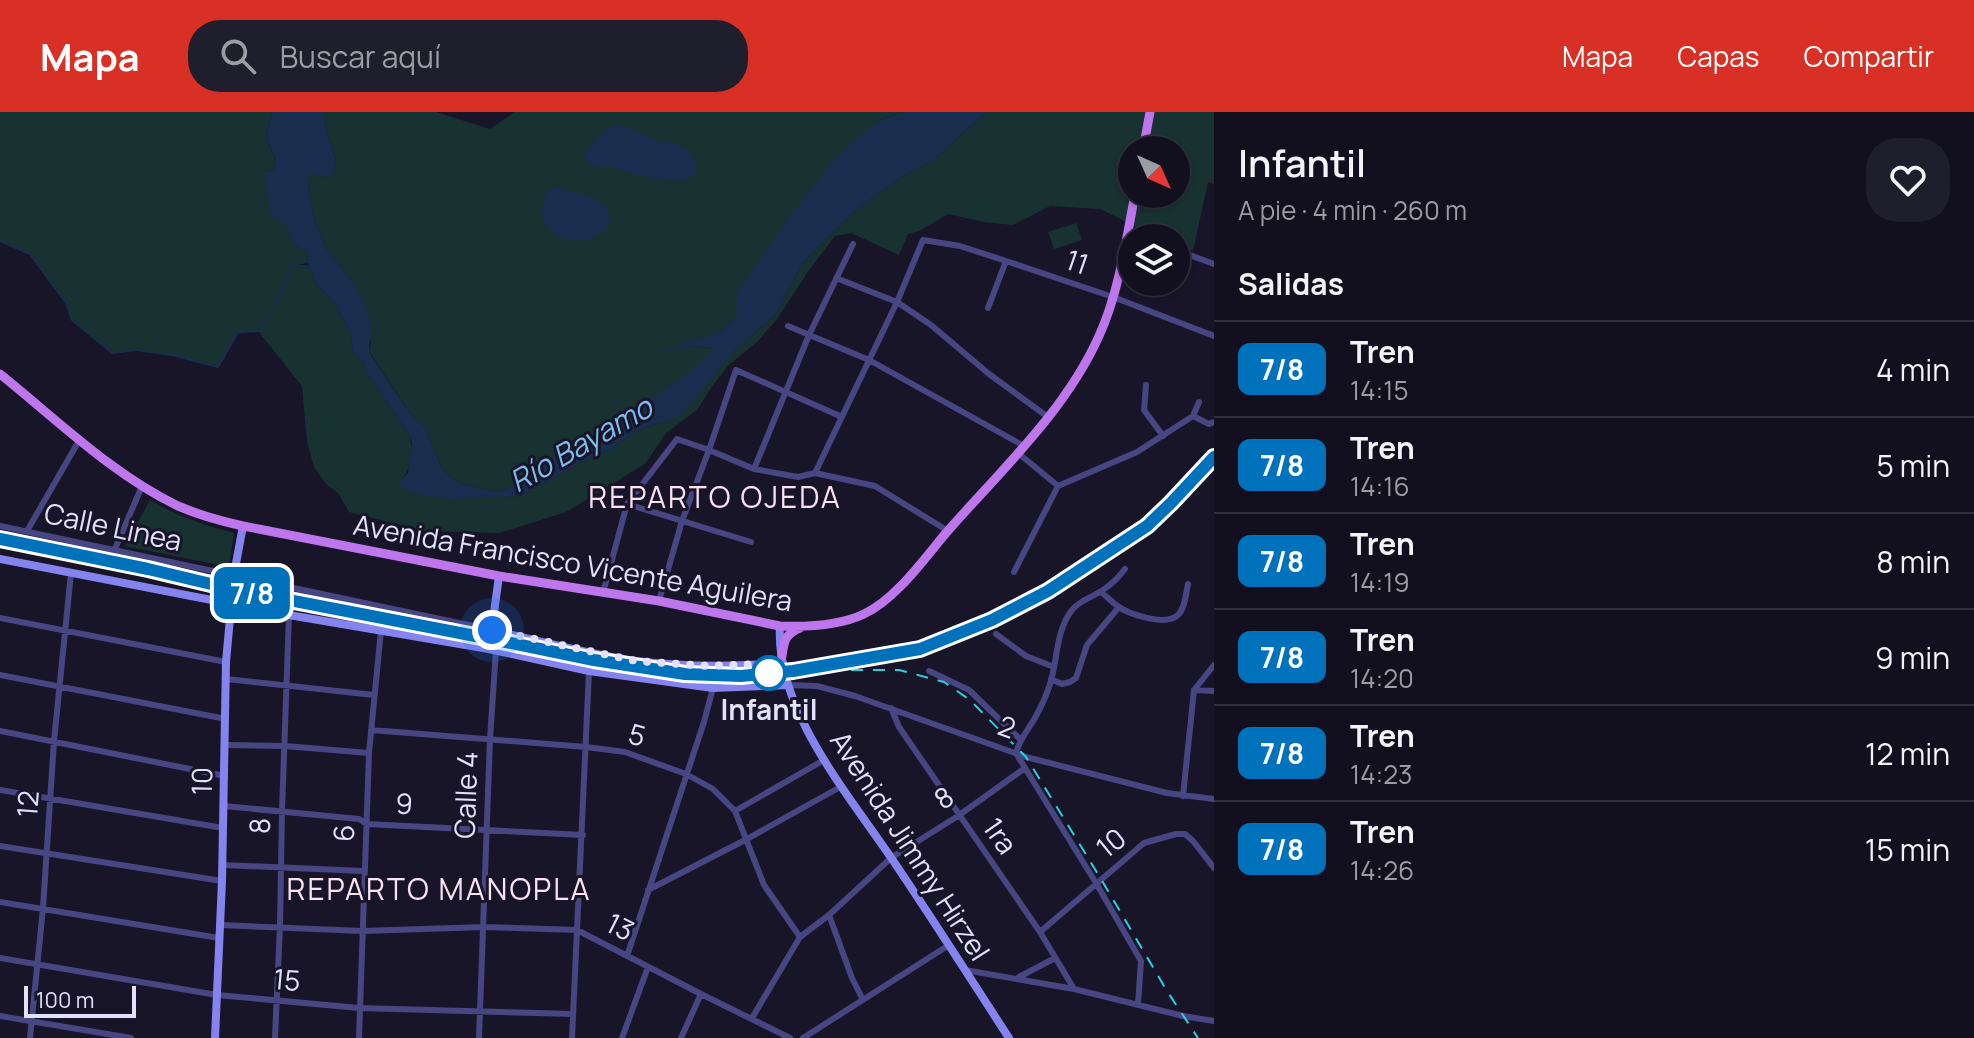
<!DOCTYPE html>
<html lang="es">
<meta charset="utf-8">
<style>
:root{--surface:#12101f;--page:#1f1e2c;--text:#f1f3f6;--muted:#9c9da4;--line:#31303d;--accent:#d93025}
body{margin:0;font-family:Manrope,sans-serif;background:var(--page);color:var(--text);height:100vh;display:flex;flex-direction:column;font-size:30px;white-space:nowrap}
*{box-sizing:border-box;margin:0}
p{font-size:26px;color:var(--muted)}
.icon{flex:none;width:44px;height:44px;fill:none;stroke:currentColor;stroke-width:2;stroke-linecap:round;stroke-linejoin:round}
.map{position:relative;flex:1;overflow:hidden}
.panel{display:flex;flex-direction:column;background:var(--surface);width:760px}
.panel>*{flex:none}
.badge{padding:0 16px;border-radius:12px;font-size:28px;line-height:52px}
.needle{width:52px;rotate:135deg}
.controls{position:absolute;left:1118px;top:24px;display:grid;gap:16px}
.controls a{display:grid;place-items:center;width:72px;height:72px;border-radius:50%;background:var(--surface);box-shadow:0 2px 6px #0004,0 0 0 2px var(--line);font-size:40px}
.scale{position:absolute;left:24px;bottom:20px;width:112px;box-sizing:border-box;padding-left:8px;border:4px solid #e3e1fb;border-top:0;font-size:22px;line-height:28px;white-space:nowrap;color:#e3e1fb;-webkit-text-stroke:6px #181529;paint-order:stroke}
.you{position:absolute;width:40px;height:40px;margin:-20px;border:6px solid #fff;border-radius:50%;background:#1a73e8;box-shadow:0 0 0 12px #1a73e833}
.map>.badge{position:absolute;translate:-50% -50%;box-shadow:0 0 0 4px #fff}
h2{padding:0 24px;font-size:30px;line-height:72px}
.round{display:grid;place-items:center;flex:none;width:84px;height:84px;border-radius:32px;background:var(--page)}
.overview{display:flex;align-items:center;justify-content:space-between;height:136px;padding:0 24px}
h1{font-size:38px;font-weight:600;line-height:60px}
ul{padding:0;list-style:none}
li{display:flex;align-items:center;gap:24px;height:96px;padding:0 24px;border-top:2px solid var(--line)}
li div{flex:1}
li b{display:block;font-size:30px}
li em{font-style:normal}
li .badge{min-width:88px;font-weight:700;text-align:center}
header{display:flex;align-items:center;gap:48px;box-sizing:border-box;height:112px;padding:0 40px;background:var(--accent);color:#fff}
header strong{font-size:38px}
nav{display:flex;gap:44px;margin-inline-start:auto;font-size:28px}
.search{width:560px;height:72px;background:var(--page);display:flex;align-items:center;gap:20px;box-sizing:border-box;padding:0 28px;border-radius:32px;color:var(--muted);font-size:30px}
main{display:flex;flex:1;min-height:0}
.map>svg:first-child{display:block}
.green{fill:#183231;fill-rule:evenodd}
.water{fill:#192e4e}
.lines{fill:none;stroke-linecap:round;stroke-linejoin:round}
.stream{stroke:#192e4e;stroke-width:2}
.river{stroke:#192e4e;stroke-width:14}
.street{stroke:#474682;stroke-width:6}
.secondary{stroke:#8584ef;stroke-width:8}
.primary{stroke:#be76ed;stroke-width:9}
.rail{stroke:#26d2e2;stroke-width:2;stroke-dasharray:12 10;stroke-linecap:butt}
.line-casing{stroke:#fff;stroke-width:18}
.line{stroke:#0072bc;stroke-width:12}
.walk{stroke:#e3e1fb;stroke-width:8;stroke-dasharray:0 14.4}
.stop-dot{fill:#fff;stroke:#0072bc;stroke-width:4}
.labels{text-anchor:middle;stroke-width:6;stroke-linejoin:round;paint-order:stroke}
.street-label{font-size:28px;fill:#e3e1fb;stroke:#181529}
.stop-label{font-size:28px;font-weight:bold;fill:#e3e1fb;stroke:#181529}
.water-label{font-size:30px;font-style:italic;fill:#7cbbed;stroke:#181529}
.neighbourhood-label{font-size:30px;letter-spacing:2px;fill:#fbe2f2;stroke:#181529}
</style>
<header>
<strong>Mapa</strong>
<div class="search"><svg class="icon" aria-label="search" viewBox="0 0 24 24"><circle cx="10" cy="10" r="6"/><path d="M15 15l6 6"/></svg>Buscar aquí</div>
<nav><a>Mapa</a><a>Capas</a><a>Compartir</a></nav>
</header>
<main>
<div class="map">
<svg width="1214" height="926" viewBox="0 0 1214 926">
<rect width="100%" height="100%" fill="#181529"/>
<path class="green" d="M 0,0 L 272,0 L 266,26 L 276,48 L 274,59 L 265,58 L 294,133 L 307,140 L 308,151 L 297,153 L 309,154 L 316,172 L 335,192 L 350,220 L 353,240 L 363,250 L 366,260 L 409,322 C 413,336 412,357 402,367 L 484,385 L 520,384 L 590,346 L 612,337 L 636,318 L 666,309 L 734,239 L 775,203 L 802,152 L 857,97 L 908,61 L 935,47 L 986,0 L 1214,0 L 1214,72 L 1208,70 L 1193,139 L 1176,133 L 1176,126 L 1159,126 L 1100,97 L 1050,94 L 1013,113 L 984,110 L 948,102 L 919,119 L 908,122 L 899,143 L 851,121 L 835,124 L 809,158 L 777,207 L 759,228 L 729,253 L 713,273 L 697,298 L 666,321 L 645,352 L 566,400 L 499,421 L 425,419 L 349,400 L 338,381 L 326,372 L 314,355 L 307,330 L 302,274 L 258,219 L 238,221 L 218,255 L 172,243 L 137,238 L 112,241 L 72,208 L 66,191 L 30,142 L 0,129 ZM 1132,38 L 1176,38 L 1176,82 L 1132,82 Z
M 324,0 L 436,0 L 490,17 L 515,0 L 902,0 L 880,8 L 736,204 L 722,219 L 665,238 L 696,234 L 713,236 L 701,264 L 668,292 L 615,324 L 542,349 L 513,352 L 529,362 L 516,373 L 497,380 L 459,371 L 442,357 L 425,315 L 410,301 L 369,239 L 371,230 L 351,167 L 328,139 L 315,111 L 308,73 L 308,59 L 324,65 L 333,61 L 336,49 L 324,10 Z
M 1076,111 L 1082,128 L 1054,137 L 1048,120 Z
M 150,388 C 177,404 204,413 234,421 L 229,455 L 125,434 Z"/>
<path class="water" d="M 272,0 L 324,0 L 324,10 L 336,49 L 333,62 L 324,65 L 308,60 L 308,73 L 315,111 L 328,139 L 351,167 L 365,192 L 371,213 L 369,240 L 410,301 L 425,315 L 442,357 L 459,371 L 497,380 L 516,373 L 528,362 L 512,352 L 542,349 L 615,324 L 668,292 L 701,264 L 713,236 L 696,234 L 659,240 L 722,219 L 736,204 L 737,181 L 790,104 L 840,41 L 880,8 L 902,0 L 986,0 L 935,47 L 908,61 L 857,97 L 802,152 L 775,203 L 734,239 L 682,302 L 666,309 L 636,318 L 612,337 L 590,346 L 520,384 L 448,387 L 414,381 L 398,372 L 408,361 L 412,331 L 409,322 L 366,260 L 363,250 L 353,240 L 350,220 L 335,192 L 316,172 L 308,151 L 307,140 L 294,133 L 286,113 L 271,104 L 265,58 L 274,59 L 276,47 L 266,26 Z
M 616,12 L 632,17 L 657,29 L 674,31 L 687,37 L 696,51 L 695,61 L 685,69 L 661,67 L 629,61 L 616,55 L 594,54 L 586,49 C 584,33 604,21 616,12 Z
M 554,75 C 574,81 610,83 610,110 C 606,115 601,121 596,124 C 577,134 547,127 542,104 C 541,97 545,87 547,79 Z"/>
<g class="lines">
<path class="stream" d="M 0,129 L 30,142 L 66,191 L 72,208 L 112,241 L 136,238 L 172,243 L 218,255 L 238,220 L 258,219 C 272,199 286,177 291,152 L 310,155"/>
<path class="river" d="M 577,341 C 601,327 624,313 647,298 C 672,282 698,266 717,243"/>
<path class="street" d="M 1127,120 L 1143,126
M 1176,138 L 1214,152
M 836,166 L 897,190 L 931,213 L 989,262 L 1048,305
M 988,196 L 1006,149
M 788,214 L 869,248 L 1024,334
M 1146,273 L 1144,298 L 1163,324
M 1193,304 L 1209,312 L 1214,310
M 1018,341 L 1058,374
M 754,357 L 809,223 L 853,132
M 815,361 L 897,190 L 923,128 L 960,134 L 1006,149 L 1113,185 L 1214,224
M 627,392 L 751,430
M 0,414 L 492,518
M 27,419 L 80,327
M 115,437 L 142,374
M 1014,460 L 1058,374 L 1137,340 L 1193,304 L 1199,290
M 1101,480 C 1106,484 1111,489 1116,493 C 1128,502 1165,515 1178,503 C 1185,496 1186,482 1188,472
M 603,481 L 627,392 L 677,327 L 709,338 L 754,357 L 798,365 L 815,361 L 875,374 L 948,419
M 659,489 L 682,409 L 709,338 L 736,258 L 842,305
M 0,506 L 226,550
M 996,522 L 1026,544 L 1054,555
M 929,559 L 969,578 L 1020,627
M 0,563 L 226,607
M 226,567 L 374,583
M 1051,567 L 1062,572 L 1070,570 L 1076,566 L 1087,533 L 1119,495
M 788,573 L 817,574 L 855,584 L 1026,645 L 1167,681 L 1214,687
M 1194,578 L 1214,579
M 891,596 L 899,615 L 1040,820 L 1074,877
M 371,618 L 586,635 L 625,640 L 686,662 L 713,677 L 735,699 L 764,773 L 800,825
M 0,619 L 225,664
M 225,633 L 285,634 L 369,641
M 1025,656 L 1096,771 L 1141,849 L 1138,892
M 0,678 L 223,716
M 1183,684 L 1194,578 L 1214,553
M 224,694 L 359,707 L 367,712 L 583,723
M 735,699 L 824,648
M 0,734 L 222,769
M 222,753 L 363,759
M 648,778 L 747,727 L 842,674
M 0,790 L 219,826
M 829,803 L 852,866 L 863,888
M 220,813 L 362,819 L 484,815 L 577,818 L 701,882 L 790,926
M 1040,820 L 1144,731 L 1176,722 L 1185,722 L 1193,729 L 1214,756
M 627,844 L 704,610 L 713,576
M 0,846 L 217,883 L 359,896 L 573,902
M 965,858 L 1074,877 L 1183,904 L 1214,909
M 1019,865 L 1055,846
M 0,904 L 131,926
M 752,906 L 800,825 L 829,803 L 891,746 L 958,704 L 1025,656 L 1016,641 C 1020,626 1029,617 1036,604 C 1041,595 1046,584 1049,575 C 1058,551 1055,519 1072,498 C 1080,488 1093,485 1103,478 C 1112,472 1119,465 1125,457
M 30,926 L 43,796 L 54,629 L 71,461
M 275,926 L 280,814 L 282,699 L 289,503
M 359,926 L 369,641 L 381,518
M 479,926 L 490,627 L 496,538
M 572,926 L 589,559
M 622,926 L 648,855
M 681,926 L 701,882
M 803,926 L 949,833"/>
<path class="secondary" d="M 0,447 L 289,503 L 489,537 L 589,559 L 713,576 L 788,573
M 780,514 C 775,597 848,682 892,747 C 932,806 970,866 1009,926
M 492,518 C 539,529 588,542 636,549 C 685,555 735,555 783,551
M 489,537 L 499,464
M 215,926 L 222,769 L 226,550 L 234,462 L 243,414"/>
<path class="primary" d="M 1143,38 L 1150,0
M 0,262 C 56,307 113,363 178,394 C 199,403 221,409 243,414 L 499,464 L 659,489 L 780,514 C 807,515 839,514 864,502 C 895,488 924,447 946,421 C 1000,359 1065,300 1099,224 C 1119,180 1126,129 1135,82
M 782,544 C 784,529 785,522 800,516"/>
<path class="rail" d="M 0,427 L 148,457 L 232,477 L 491,527 L 594,548 L 685,562 L 741,564 L 793,559 L 920,537 L 992,508 L 1048,479 L 1147,414 L 1171,391 L 1214,345
M 851,558 L 899,558 L 944,570 L 970,588 L 1026,645 L 1101,767 L 1167,879 L 1198,926"/>
</g>
<g class="lines">
<defs>
<path id="line" d="M 0,427 L 148,457 L 232,477 L 491,527 L 594,548 L 685,562 L 741,564 L 793,559 L 920,537 L 992,508 L 1048,479 L 1147,414 L 1171,391 L 1214,345"/>
</defs>
<use href="#line" class="line-casing"/>
<use href="#line" class="line"/>
<path class="walk" d="M 492,518 L 636,549 L 708,554 L 765,552 L 769,561"/>
</g>
<circle class="stop-dot" cx="769" cy="561" r="16"/>
<g class="labels">
<g class="street-label">
<text transform="translate(1077 150) rotate(19)" y="10">11</text>
<text transform="translate(113 415) rotate(12)" y="10">Calle Linea</text>
<text transform="translate(573 451) rotate(10)" y="10">Avenida Francisco Vicente Aguilera</text>
<text transform="translate(1007 615) rotate(20)" y="10">2</text>
<text transform="translate(637 623) rotate(16)" y="10">5</text>
<text transform="translate(202 669) rotate(-89)" y="10">10</text>
<text transform="translate(466 683) rotate(-88)" y="10">Calle 4</text>
<text transform="translate(944 686) rotate(-34)" y="10">8</text>
<text transform="translate(28 692) rotate(-86)" y="10">12</text>
<text transform="translate(404 692) rotate(4)" y="10">9</text>
<text transform="translate(260 714) rotate(-89)" y="10">8</text>
<text transform="translate(344 721) rotate(-87)" y="10">6</text>
<text transform="translate(1000 724) rotate(55)" y="10">1ra</text>
<text transform="translate(1111 731) rotate(-39)" y="10">10</text>
<text transform="translate(910 734) rotate(57)" y="10">Avenida Jimmy Hirzel</text>
<text transform="translate(620 815) rotate(27)" y="10">13</text>
<text transform="translate(287 868) rotate(5)" y="10">15</text>
</g>
<g class="stop-label">
<text x="769" y="608">Infantil</text>
</g>
<g class="water-label">
<text transform="translate(581 333) rotate(-30)" y="10">Río Bayamo</text>
</g>
<g class="neighbourhood-label">
<text x="715" y="396">REPARTO OJEDA</text>
<text x="439" y="788">REPARTO MANOPLA</text>
</g>
</g>
</svg>
<div class="controls">
<a><svg class="needle" viewBox="-14 -14 28 28"><path d="M0-13l5 13h-10z" fill="#e53935"/><path d="M0 13l5-13h-10z" fill="#9c9da4"/></svg></a>
<a><svg class="icon" aria-label="layers" viewBox="0 0 24 24"><path d="M12 4l9 5-9 5-9-5zM3 14l9 5 9-5"/></svg></a>
</div>
<div class="scale">100 m</div>
<div class="you" style="left:492px;top:518px"></div>
<b class="badge" style="left:252px;top:481px;background:#0072bc;color:#fff">7/8</b>
</div>
<section class="panel">
<div class="overview"><div><h1>Infantil</h1><p>A pie · 4 min · 260 m</p></div><a class="round"><svg class="icon" aria-label="heart" viewBox="0 0 24 24"><path d="M12 20l-8-8c-3-5 5-10 8-4 3-6 11-1 8 4z"/></svg></a></div>
<h2>Salidas</h2>
<ul>
<li><span class="badge" style="background:#0072bc;color:#fff">7/8</span><div><b>Tren</b><p>14:15</p></div><em>4 min</em></li>
<li><span class="badge" style="background:#0072bc;color:#fff">7/8</span><div><b>Tren</b><p>14:16</p></div><em>5 min</em></li>
<li><span class="badge" style="background:#0072bc;color:#fff">7/8</span><div><b>Tren</b><p>14:19</p></div><em>8 min</em></li>
<li><span class="badge" style="background:#0072bc;color:#fff">7/8</span><div><b>Tren</b><p>14:20</p></div><em>9 min</em></li>
<li><span class="badge" style="background:#0072bc;color:#fff">7/8</span><div><b>Tren</b><p>14:23</p></div><em>12 min</em></li>
<li><span class="badge" style="background:#0072bc;color:#fff">7/8</span><div><b>Tren</b><p>14:26</p></div><em>15 min</em></li>
</ul>
</section>
</main>
